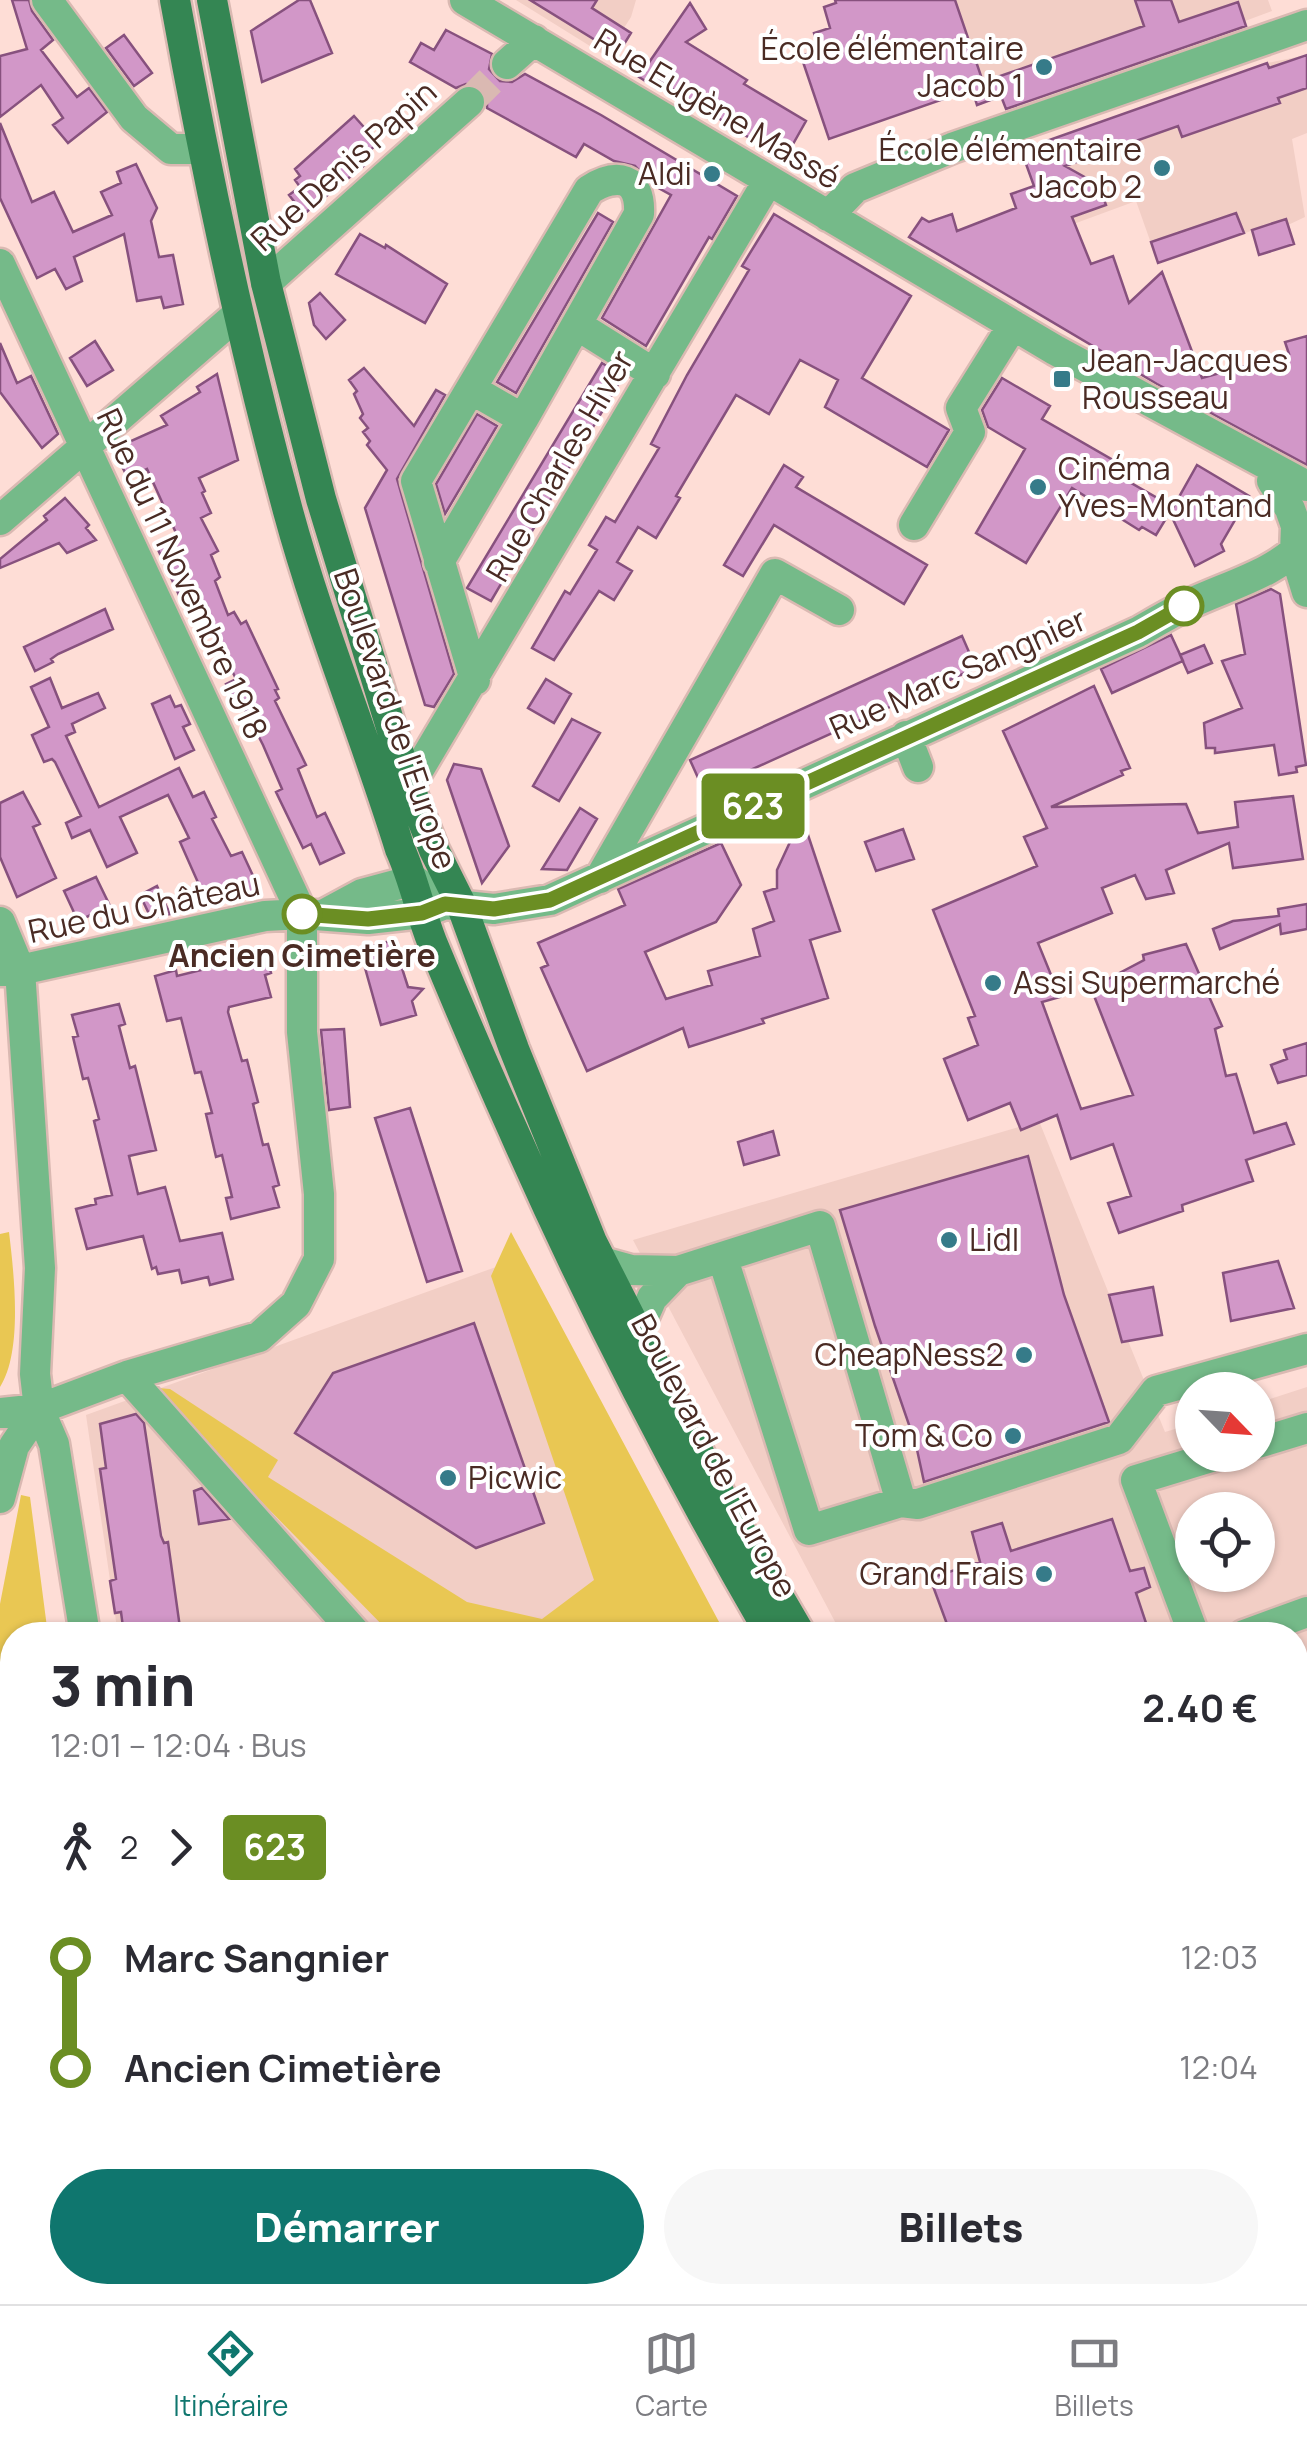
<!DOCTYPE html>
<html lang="fr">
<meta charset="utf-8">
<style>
:root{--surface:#fff;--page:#f7f7f7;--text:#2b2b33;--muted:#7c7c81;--line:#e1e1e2;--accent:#0f766e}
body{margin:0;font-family:Manrope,sans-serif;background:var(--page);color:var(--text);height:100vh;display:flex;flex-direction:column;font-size:38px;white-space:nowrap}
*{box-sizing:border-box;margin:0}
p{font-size:32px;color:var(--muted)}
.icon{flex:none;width:55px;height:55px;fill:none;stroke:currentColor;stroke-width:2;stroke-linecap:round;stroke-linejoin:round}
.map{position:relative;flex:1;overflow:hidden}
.details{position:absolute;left:0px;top:1622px;width:1308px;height:682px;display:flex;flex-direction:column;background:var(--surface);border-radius:40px 40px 0 0;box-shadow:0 2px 8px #0004}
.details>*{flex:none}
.badge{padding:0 20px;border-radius:8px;font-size:35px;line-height:65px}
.needle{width:65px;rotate:115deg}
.tools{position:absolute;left:1175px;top:1372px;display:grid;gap:20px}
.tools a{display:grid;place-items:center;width:100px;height:100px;border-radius:50%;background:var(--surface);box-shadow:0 2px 8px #0004;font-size:50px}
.map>.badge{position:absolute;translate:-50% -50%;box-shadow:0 0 0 5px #fff}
.legs{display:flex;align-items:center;gap:15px;height:110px;padding:0 50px;font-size:32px}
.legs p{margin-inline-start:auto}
.overview{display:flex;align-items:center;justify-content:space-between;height:170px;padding:0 50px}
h1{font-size:55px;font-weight:800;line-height:75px}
.button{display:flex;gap:20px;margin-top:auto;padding:20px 50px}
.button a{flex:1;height:115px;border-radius:60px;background:var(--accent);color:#fff;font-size:40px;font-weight:800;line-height:115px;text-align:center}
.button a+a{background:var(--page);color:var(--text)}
ul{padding:0 50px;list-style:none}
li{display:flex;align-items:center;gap:35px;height:110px;font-size:38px}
li i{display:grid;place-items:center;width:15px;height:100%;margin:0 12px;background:currentColor}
li i::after{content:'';width:25px;height:25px;margin:-12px;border:8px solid;border-radius:50%;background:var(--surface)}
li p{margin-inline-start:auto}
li:first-child i{background:linear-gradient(#0000 50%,currentColor 0)}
li:last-child i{background:linear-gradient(currentColor 50%,#0000 0)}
.tabs{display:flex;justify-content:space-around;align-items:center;height:140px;border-top:2px solid var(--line);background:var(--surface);font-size:28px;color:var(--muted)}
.tabs a{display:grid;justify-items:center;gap:5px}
.tabs .selected{color:var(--accent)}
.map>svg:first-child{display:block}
.built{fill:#f2cec5;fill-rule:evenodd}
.green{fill:#e9c753}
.water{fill:#a2b3f5;stroke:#888ab6;stroke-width:2.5}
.building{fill:#d297c8;stroke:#87517e;stroke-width:2.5}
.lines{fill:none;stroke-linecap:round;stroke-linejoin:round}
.minor-tunnel{stroke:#dab9b2;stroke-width:30;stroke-dasharray:30 15;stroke-linecap:butt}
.minor-casing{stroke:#dab9b2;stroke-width:35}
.major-casing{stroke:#dab9b2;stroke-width:35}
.highway-casing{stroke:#dab9b2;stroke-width:35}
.path{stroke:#a6867f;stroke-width:4;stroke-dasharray:10 5;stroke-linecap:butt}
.minor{stroke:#75ba89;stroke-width:30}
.major{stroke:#348653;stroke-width:30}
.highway{stroke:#346f48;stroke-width:30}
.line-1-casing{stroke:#fff;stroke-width:22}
.line-1{stroke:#6b8e23;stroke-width:15}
.poi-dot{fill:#367b89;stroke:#fff;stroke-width:4}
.stop-1-dot{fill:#fff;stroke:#6b8e23;stroke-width:5}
.labels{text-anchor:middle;stroke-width:8;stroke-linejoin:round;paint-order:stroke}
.poi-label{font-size:32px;fill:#4a2b24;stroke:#fff;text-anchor:end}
.street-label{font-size:32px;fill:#4a2b24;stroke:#fff}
.stop-label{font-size:32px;font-weight:bold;fill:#4a2b24;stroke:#fff}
</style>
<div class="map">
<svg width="1307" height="2304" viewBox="0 0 1307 2304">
<rect width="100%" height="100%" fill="#feddd6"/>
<path class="built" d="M 516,0 L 636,0 L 631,17 L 606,56 Z
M 913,0 L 1268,0 L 1272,11 L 1245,21 L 1248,32 L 1009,116 L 1001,97 L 977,105 L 972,89 Z
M 1307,55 L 1307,133 L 1292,139 L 1305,217 L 1288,225 L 1291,235 L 1257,246 L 1251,231 L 1158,263 L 1136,201 L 1030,240 L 1011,194 L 1034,186 L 1021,150 L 1267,63 Z
M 1039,1121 L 1165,1432 L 1192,1424 L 1192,1455 L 1258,1455 L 1258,1403 L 1307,1387 L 1307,2304 L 1252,2304 L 1247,2293 L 1295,2292 L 1295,1635 L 842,1635 L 633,1240 ZM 1192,1510 L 1258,1510 L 1258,1575 L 1192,1575 Z
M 518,1259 L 718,1635 L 118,1635 L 86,1415 Z
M 942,2292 L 947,2304 L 261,2304 L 256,2293 Z"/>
<path class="green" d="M 9,1232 C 14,1274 23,1351 0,1387 L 0,1234 Z
M 511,1232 L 726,1635 L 392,1635 L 158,1396 L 158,1388 L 170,1389 L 278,1460 L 268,1477 L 467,1602 L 542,1619 L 594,1580 L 491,1276 Z
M 21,1495 L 30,1497 L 48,1635 L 12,1635 L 12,1800 L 0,1804 L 0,1604 Z
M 0,1936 L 12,1952 L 12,2292 L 188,2293 L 193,2304 L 0,2304 Z"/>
<path class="water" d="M 942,2293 L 1070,2293 L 1075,2304 L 947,2304 Z"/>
<path class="building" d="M 12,0 L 29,0 L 32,11 L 53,40 L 41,50 L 77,97 L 89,88 L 107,112 L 68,143 L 53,125 L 63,118 L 41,85 L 0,117 L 0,56 L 27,49 Z
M 299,0 L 310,0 L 332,53 L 262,82 L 251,31 Z
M 530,0 L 597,0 L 592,8 L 631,33 L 618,54 Z
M 835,0 L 955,0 L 983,82 L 1144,26 L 1135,0 L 1171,0 L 1179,22 L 1238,2 L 1246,26 L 1006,109 L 1001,96 L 977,105 L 972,89 L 829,139 L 801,56 L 819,50 L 814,33 L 830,28 L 824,7 L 836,3 Z
M 690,3 L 706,29 L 686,42 L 747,80 L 744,84 L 806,121 L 784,160 L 660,81 L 656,88 L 639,77 Z
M 446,30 L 492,54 L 489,69 L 500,81 L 512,82 L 525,74 L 601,115 L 737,196 L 712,239 L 709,237 L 646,346 L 602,318 L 671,195 L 653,185 L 635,166 L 614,161 L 584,144 L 576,157 L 487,108 L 487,97 L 476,85 L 466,84 L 456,88 L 410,62 L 421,43 L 434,50 Z
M 124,35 L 152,73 L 134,86 L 106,48 Z
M 1307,55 L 1307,88 L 1278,98 L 1280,103 L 1182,137 L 1178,126 L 1065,166 L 1099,185 L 1106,205 L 1072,217 L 1091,264 L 1113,256 L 1129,303 L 1162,272 L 1202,378 L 1289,354 L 1285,342 L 1307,336 L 1307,465 L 1157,384 L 909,237 L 922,218 L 929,222 L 952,214 L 957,231 L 1016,208 L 1011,194 L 1034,186 L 1021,150 L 1267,63 L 1269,68 Z
M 354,116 L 378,143 L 364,156 L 366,164 L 304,214 L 289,195 L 300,187 L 295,180 L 300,176 L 295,169 Z
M 0,123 L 32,202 L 54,192 L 73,232 L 112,215 L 101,192 L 121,183 L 117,172 L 136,164 L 157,208 L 151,221 L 159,257 L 173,255 L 183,304 L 164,308 L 161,297 L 137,301 L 124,234 L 74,257 L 82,281 L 66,289 L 55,269 L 37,278 L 0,198 Z
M 598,213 L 613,222 L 516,393 L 497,382 Z
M 1236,213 L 1244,233 L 1158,263 L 1151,242 Z
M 774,214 L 911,296 L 862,378 L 949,430 L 927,467 L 825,407 L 838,380 L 800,360 L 769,414 L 736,395 L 676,496 L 680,498 L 656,538 L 638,527 L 617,562 L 632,571 L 614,600 L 599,591 L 554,660 L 532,648 L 565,591 L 570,594 L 597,550 L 589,545 L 606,517 L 615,522 L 659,448 L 651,444 L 687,375 L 749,270 L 742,266 Z
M 1286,219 L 1294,244 L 1259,255 L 1252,230 Z
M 360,234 L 385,248 L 386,245 L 447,284 L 425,323 L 336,274 Z
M 320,293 L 345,320 L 326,339 L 314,325 L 309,303 Z
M 95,341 L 113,370 L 87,386 L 70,358 Z
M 0,343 L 17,383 L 31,376 L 58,434 L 42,448 L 0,392 Z
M 602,363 L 623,376 L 491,601 L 467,588 Z
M 364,368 L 414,426 L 436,390 L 445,395 L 397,479 L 454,674 L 434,707 L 425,705 L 365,508 L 387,470 L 367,445 L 370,441 L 363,432 L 368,428 L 360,418 L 363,414 L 354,394 L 357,391 L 349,380 Z
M 217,374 L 238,460 L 199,478 L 205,491 L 202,493 L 211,513 L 201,518 L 218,551 L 211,555 L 220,577 L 215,581 L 228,615 L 234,612 L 241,624 L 246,621 L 278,689 L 275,690 L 279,698 L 275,701 L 306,765 L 298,769 L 317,817 L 325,813 L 344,853 L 320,864 L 311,844 L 303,848 L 276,792 L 282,789 L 263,745 L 243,706 L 238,708 L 226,684 L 236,679 L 220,646 L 195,600 L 184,606 L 155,543 L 176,533 L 147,469 L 128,478 L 113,449 L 167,425 L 161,416 L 200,392 L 197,387 Z
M 1002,378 L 1050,406 L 1042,419 L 1125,467 L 1119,476 L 1173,507 L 1156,535 L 1142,527 L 1139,530 L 1072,488 L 1026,563 L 976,533 L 1025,449 L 988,427 L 982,410 Z
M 477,414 L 497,426 L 445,514 L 436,484 Z
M 784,465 L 803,477 L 796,487 L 927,565 L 904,604 L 774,525 L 743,576 L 724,565 Z
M 1197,465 L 1249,496 L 1221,544 L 1224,551 L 1195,566 L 1170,513 Z
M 65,498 L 89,525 L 86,528 L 96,540 L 67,553 L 59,543 L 0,568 L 0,559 L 47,520 L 44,516 Z
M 1271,589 L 1280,594 L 1306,765 L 1296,767 L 1297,772 L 1279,775 L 1274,745 L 1215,753 L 1215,748 L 1206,748 L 1204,723 L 1242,708 L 1222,661 L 1245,654 L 1236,604 Z
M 105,609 L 113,629 L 58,654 L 51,659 L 53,662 L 35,671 L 24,647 Z
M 1171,635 L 1183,661 L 1112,693 L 1101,669 Z
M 962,636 L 976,668 L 704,791 L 690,760 Z
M 1204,645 L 1212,663 L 1188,673 L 1180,655 Z
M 50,678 L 62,708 L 98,693 L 105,708 L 72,724 L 75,732 L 66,736 L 99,807 L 179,768 L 193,797 L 204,792 L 216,817 L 212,819 L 231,856 L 242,852 L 261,893 L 208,905 L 180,842 L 189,838 L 168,795 L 120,817 L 137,853 L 107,867 L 90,830 L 72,838 L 66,823 L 81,816 L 55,762 L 52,759 L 44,762 L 32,735 L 49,727 L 31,687 Z
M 546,679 L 571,694 L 554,723 L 528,708 Z
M 1094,686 L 1130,768 L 1121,771 L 1123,775 L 1051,807 L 1186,804 L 1198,833 L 1238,827 L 1235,802 L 1293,796 L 1303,859 L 1233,868 L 1229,843 L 1166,870 L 1174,893 L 1146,899 L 1135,875 L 1102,888 L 1112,913 L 1038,943 L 1060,997 L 1042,1002 L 1081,1109 L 1133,1095 L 1091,988 L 1144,960 L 1143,955 L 1186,944 L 1222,1026 L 1215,1029 L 1226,1076 L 1236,1074 L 1254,1133 L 1286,1123 L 1294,1144 L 1246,1160 L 1253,1181 L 1182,1205 L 1183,1211 L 1119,1233 L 1108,1203 L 1131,1196 L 1113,1144 L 1071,1159 L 1057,1115 L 1021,1130 L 1010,1103 L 968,1120 L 944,1059 L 978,1045 L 968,1018 L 975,1016 L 933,910 L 1037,866 L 1024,837 L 1047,828 L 1003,731 Z
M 170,696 L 175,707 L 181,705 L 190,724 L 183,727 L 194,750 L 175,759 L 152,704 Z
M 572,719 L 600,733 L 559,801 L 533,786 Z
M 454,764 L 481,769 L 509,846 L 482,883 L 447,780 Z
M 23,792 L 40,824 L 33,827 L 56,878 L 17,897 L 0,857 L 0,803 Z
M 580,808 L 597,819 L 567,870 L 542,869 Z
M 903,829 L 914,859 L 876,871 L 865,842 Z
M 807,832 L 840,931 L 810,940 L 828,998 L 762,1019 L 764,1023 L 689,1047 L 683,1028 L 587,1071 L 541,968 L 548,965 L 538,943 L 625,905 L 618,889 L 721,843 L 741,885 L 716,922 L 645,952 L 666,999 L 712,985 L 708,971 L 760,956 L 753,929 L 774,921 L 764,892 L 777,888 L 777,870 L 790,842 L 788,838 Z
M 96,877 L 110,906 L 78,921 L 64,891 Z
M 157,886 L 170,914 L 151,918 L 140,895 Z
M 1307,904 L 1307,929 L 1281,934 L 1280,924 L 1220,949 L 1213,929 L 1233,921 L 1279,916 L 1278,909 Z
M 393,940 L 408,987 L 423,989 L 412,1001 L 416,1015 L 381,1025 L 360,950 Z
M 266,954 L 271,973 L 265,975 L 271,997 L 229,1007 L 228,1012 L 242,1061 L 247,1060 L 258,1102 L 253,1104 L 263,1145 L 268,1144 L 279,1185 L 273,1187 L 279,1207 L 231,1219 L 226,1198 L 232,1197 L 222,1155 L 216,1157 L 206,1114 L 212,1113 L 201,1072 L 195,1073 L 181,1018 L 167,1021 L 155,976 L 176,970 L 177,976 Z
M 119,1004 L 125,1024 L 119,1026 L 130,1068 L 135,1066 L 156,1150 L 129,1156 L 138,1194 L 165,1187 L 180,1241 L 222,1233 L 233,1279 L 210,1285 L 208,1277 L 182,1283 L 179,1270 L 158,1274 L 156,1267 L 152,1269 L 143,1236 L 87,1249 L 76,1209 L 96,1204 L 95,1199 L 112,1195 L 94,1121 L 99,1119 L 88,1078 L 83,1079 L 73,1037 L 78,1036 L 72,1015 Z
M 344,1029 L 350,1107 L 329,1110 L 321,1030 Z
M 1307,1043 L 1307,1075 L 1278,1083 L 1271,1065 L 1287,1059 L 1284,1050 Z
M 410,1108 L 462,1271 L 427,1282 L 375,1118 Z
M 773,1131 L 779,1155 L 744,1165 L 738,1142 Z
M 1028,1156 L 1064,1295 L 1109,1422 L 924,1482 L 916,1445 L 875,1326 L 840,1210 Z
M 1278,1261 L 1294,1308 L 1231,1321 L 1223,1273 Z
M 1153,1287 L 1162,1335 L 1122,1342 L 1109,1295 Z
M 474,1323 L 544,1523 L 476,1548 L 295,1433 L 333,1373 Z
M 136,1414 L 144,1423 L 161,1536 L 164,1543 L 168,1542 L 181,1635 L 124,1635 L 121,1612 L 115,1613 L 110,1581 L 116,1579 L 100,1469 L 106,1468 L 100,1424 Z
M 202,1488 L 229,1519 L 199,1524 L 194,1491 Z
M 1112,1519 L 1130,1571 L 1144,1568 L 1150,1587 L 1136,1593 L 1150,1635 L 951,1635 L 930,1578 L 980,1562 L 972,1532 L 1002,1523 L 1011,1551 Z"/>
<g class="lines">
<path class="minor-tunnel" d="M 469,102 L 507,64"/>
<defs>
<path id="minor" d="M 47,0 L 134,118 L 171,149 L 202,149
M 465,0 L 1055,350 L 1307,486
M 507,64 L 534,40
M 828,216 L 855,188 L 952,148 L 1307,25
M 0,264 L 302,914 L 265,916 L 20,970 L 0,971
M 266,283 L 469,102
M 577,325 L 655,374
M 1272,481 L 1290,509 L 1296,526 L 1295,553 L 1307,592
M 0,520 L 238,314
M 914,525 L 970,432 L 961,408 L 1013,325
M 439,562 L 523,419 L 471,389
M 475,680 L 416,481 L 589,190 C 617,172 641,177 639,214 L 523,419
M 906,736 L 918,767
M 409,786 L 768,181
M 600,878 L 775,574 L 839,610
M 325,914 L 362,894 L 414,880 L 431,893
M 0,922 L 20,970 L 40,1268 L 35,1374 L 39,1409 L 54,1444 L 85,1635
M 602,1262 L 631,1270 L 678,1271 L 652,1298 L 637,1332
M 678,1271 L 820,1226 L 901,1502 L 809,1530 L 723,1259
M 127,1376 L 357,1635
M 0,1413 L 39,1409 L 127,1376 L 259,1337 L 296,1304 L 319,1259 L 319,1194 L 302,1032 L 302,914 L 368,919 L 422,913 L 445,904 L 494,909 L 550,900 L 1138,632 C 1154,623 1171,613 1187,605 C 1228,585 1277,574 1307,539
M 1258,1443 L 1307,1428
M 0,1498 L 14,1446 L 39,1409
M 901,1502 L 918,1504 L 1119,1439 L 1156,1391 L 1307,1349
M 1194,1635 L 1136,1480 L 1218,1455
M 1244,1635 L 1307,1612
M 1295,1864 L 1307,1863
M 0,1917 L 12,1933
M 1295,1976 L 1307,1975
M 0,2223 L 12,2239
M 55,2292 L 64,2304
M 220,2292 L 224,2304
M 348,2292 L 353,2304
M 644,2292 L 645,2304
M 1277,2292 L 1283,2304
M 573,2304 L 598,2292"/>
<path id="major" d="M 175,0 C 206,172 242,342 288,511 C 319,625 365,736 400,849 C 414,880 420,912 432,942 C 458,1005 485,1068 513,1130 C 589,1303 676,1471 771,1635
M 212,0 L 266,283 L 321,499 L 409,786 L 434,850 L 461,904 L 514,1049 L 592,1242 L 728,1510 L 801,1635
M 1143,2292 L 1150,2304"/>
<path id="highway" d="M 1171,2292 L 1178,2304"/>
</defs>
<use href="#minor" class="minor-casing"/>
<use href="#major" class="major-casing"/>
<use href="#highway" class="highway-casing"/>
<path class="path" d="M 1295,1818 L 1307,1817
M 0,1986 L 12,1976
M 0,2080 L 12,2095
M 0,2110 L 12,2100
M 0,2297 L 5,2304"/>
<use href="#minor" class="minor"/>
<use href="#major" class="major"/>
<use href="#highway" class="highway"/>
</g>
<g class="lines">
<defs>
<path id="line-1" d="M 302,914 L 368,919 L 422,913 L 445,904 L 494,909 L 550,900 L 1138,632 L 1184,606"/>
</defs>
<use href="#line-1" class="line-1-casing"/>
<use href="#line-1" class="line-1"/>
</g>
<g class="poi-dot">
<circle cx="1044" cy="67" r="10"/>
<circle cx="1162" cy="168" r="10"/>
<circle cx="712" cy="174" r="10"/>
<rect x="1052" y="369" width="20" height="20" rx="5"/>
<circle cx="1038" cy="487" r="10"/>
<circle cx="993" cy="983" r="10"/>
<circle cx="949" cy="1240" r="10"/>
<circle cx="1024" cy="1355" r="10"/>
<circle cx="1013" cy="1436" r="10"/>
<circle cx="448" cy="1478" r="10"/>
<circle cx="1044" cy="1574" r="10"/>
</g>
<g class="stop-1-dot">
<circle cx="1184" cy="606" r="18"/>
<circle cx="302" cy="914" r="18"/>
</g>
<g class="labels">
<g class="poi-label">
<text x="1024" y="60">École élémentaire<tspan x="1024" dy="37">Jacob 1</tspan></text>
<text x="1142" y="161">École élémentaire<tspan x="1142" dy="37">Jacob 2</tspan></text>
<text x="692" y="185">Aldi</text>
<text x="1082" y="372" text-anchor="start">Jean-Jacques<tspan x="1082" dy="37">Rousseau</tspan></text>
<text x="1058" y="480" text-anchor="start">Cinéma<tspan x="1058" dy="37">Yves-Montand</tspan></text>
<text x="1013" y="994" text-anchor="start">Assi Supermarché</text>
<text x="969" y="1251" text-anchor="start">Lidl</text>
<text x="1004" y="1366">CheapNess2</text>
<text x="993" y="1447">Tom &amp; Co</text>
<text x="468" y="1489" text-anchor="start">Picwic</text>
<text x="1024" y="1585">Grand Frais</text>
</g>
<g class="street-label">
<text transform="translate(717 109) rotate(31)" y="11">Rue Eugène Massé</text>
<text transform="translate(344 166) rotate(-42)" y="11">Rue Denis Papin</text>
<text transform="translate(560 466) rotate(-60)" y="11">Rue Charles Hiver</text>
<text transform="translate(182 574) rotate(65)" y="11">Rue du 11 Novembre 1918</text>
<text transform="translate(958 674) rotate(-24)" y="11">Rue Marc Sangnier</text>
<text transform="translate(395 719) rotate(71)" y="11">Boulevard de l'Europe</text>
<text transform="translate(144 908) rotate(-12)" y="11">Rue du Château</text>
<text transform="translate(714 1456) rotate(62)" y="11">Boulevard de l'Europe</text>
</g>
<g class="stop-label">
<text x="302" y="967">Ancien Cimetière</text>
</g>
</g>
</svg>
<div class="tools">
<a><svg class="needle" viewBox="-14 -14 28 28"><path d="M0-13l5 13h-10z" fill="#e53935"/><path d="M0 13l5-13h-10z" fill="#7c7c81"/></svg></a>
<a><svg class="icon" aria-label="locate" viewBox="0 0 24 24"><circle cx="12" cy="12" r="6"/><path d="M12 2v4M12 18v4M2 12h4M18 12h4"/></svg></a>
</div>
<b class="badge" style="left:753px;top:806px;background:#6b8e23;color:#fff">623</b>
<section class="details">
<div class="overview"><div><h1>3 min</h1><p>12:01 – 12:04 · Bus</p></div><b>2.40 €</b></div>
<div class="legs"><svg class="icon" aria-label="walk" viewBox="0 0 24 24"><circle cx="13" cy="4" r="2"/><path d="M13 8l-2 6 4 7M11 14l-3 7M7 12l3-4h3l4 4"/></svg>2<svg class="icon" aria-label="forward" viewBox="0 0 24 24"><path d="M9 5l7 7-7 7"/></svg><b class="badge" style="background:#6b8e23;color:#fff">623</b></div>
<ul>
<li><i style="color:#6b8e23"></i><b>Marc Sangnier</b><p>12:03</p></li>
<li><i style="color:#6b8e23"></i><b>Ancien Cimetière</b><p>12:04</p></li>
</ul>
<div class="button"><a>Démarrer</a><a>Billets</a></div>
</section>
</div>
<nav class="tabs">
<a class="selected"><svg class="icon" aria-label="directions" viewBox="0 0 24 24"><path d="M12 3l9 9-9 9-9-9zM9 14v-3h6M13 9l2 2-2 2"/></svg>Itinéraire</a>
<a><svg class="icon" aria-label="map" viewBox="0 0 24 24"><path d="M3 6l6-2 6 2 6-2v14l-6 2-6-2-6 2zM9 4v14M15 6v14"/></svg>Carte</a>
<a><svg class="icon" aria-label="tickets" viewBox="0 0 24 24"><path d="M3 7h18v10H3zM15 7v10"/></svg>Billets</a>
</nav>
